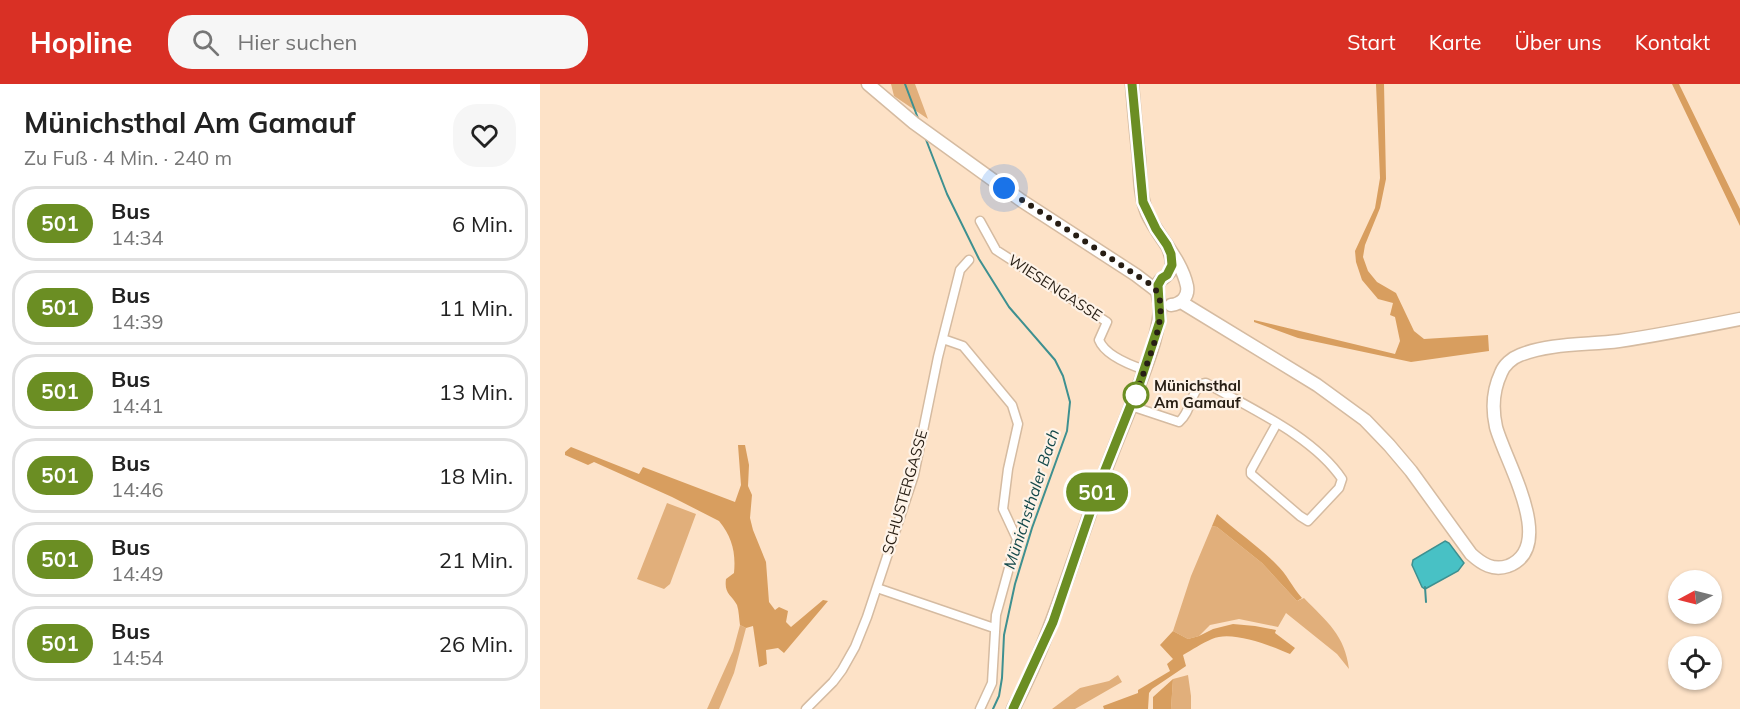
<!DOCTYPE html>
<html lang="de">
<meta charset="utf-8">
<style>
:root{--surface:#fff;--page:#f6f6f6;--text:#222;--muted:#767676;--line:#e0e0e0;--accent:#d93025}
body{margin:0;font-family:Mulish,sans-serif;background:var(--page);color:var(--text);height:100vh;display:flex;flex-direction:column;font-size:22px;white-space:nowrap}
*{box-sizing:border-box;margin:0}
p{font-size:20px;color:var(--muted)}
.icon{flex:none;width:33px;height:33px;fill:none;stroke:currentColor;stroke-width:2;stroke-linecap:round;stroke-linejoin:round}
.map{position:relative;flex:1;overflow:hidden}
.details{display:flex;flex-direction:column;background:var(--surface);width:540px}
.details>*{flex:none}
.badge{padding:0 12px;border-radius:20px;font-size:21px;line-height:39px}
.needle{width:39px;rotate:263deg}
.tools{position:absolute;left:1128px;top:486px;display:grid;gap:12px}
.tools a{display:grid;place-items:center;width:54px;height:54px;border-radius:50%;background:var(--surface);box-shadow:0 2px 4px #0004;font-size:30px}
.you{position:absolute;width:30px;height:30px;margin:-15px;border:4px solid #fff;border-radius:50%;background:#1a73e8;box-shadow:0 0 0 9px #1a73e833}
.map>.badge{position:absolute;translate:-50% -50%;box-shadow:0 0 0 3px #fff}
.round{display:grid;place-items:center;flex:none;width:63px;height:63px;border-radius:24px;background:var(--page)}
.summary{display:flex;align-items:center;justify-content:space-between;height:102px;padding:0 24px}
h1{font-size:28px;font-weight:700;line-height:45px}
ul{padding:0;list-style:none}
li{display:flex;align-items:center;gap:18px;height:75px;margin:0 12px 9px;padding:0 12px;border:3px solid var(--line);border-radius:24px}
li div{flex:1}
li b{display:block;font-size:22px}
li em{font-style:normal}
li .badge{min-width:66px;font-weight:700;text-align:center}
header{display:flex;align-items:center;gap:36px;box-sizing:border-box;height:84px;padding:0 30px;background:var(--accent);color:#fff}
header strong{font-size:28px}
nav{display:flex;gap:33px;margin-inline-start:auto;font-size:21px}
.search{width:420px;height:54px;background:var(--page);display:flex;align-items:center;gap:15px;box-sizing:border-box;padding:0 21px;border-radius:24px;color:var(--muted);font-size:22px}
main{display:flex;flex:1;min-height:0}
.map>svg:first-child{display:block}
.green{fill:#e1af7b}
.forest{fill:#d89e5f}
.water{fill:#48c1c5;stroke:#3e9090;stroke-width:1.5}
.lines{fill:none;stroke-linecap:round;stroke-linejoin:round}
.stream{stroke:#3e9090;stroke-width:2}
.street-casing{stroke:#d5bba1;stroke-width:11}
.secondary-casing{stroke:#d5bba1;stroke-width:15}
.street{stroke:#fff;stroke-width:8}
.secondary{stroke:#fff;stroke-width:12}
.line-casing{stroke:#fff;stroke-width:14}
.line{stroke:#6b8e23;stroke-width:9}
.walk{stroke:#271e14;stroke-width:6;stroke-dasharray:0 10.8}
.stop-dot{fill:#fff;stroke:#6b8e23;stroke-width:3}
.labels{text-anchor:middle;stroke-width:4.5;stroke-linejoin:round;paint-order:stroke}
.street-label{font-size:15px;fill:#271e14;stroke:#fef3e8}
.stop-label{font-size:15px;font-weight:bold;fill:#271e14;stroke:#fef3e8;text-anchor:start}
.water-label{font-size:16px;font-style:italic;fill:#13484a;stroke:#fef3e8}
</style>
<header>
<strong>Hopline</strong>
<div class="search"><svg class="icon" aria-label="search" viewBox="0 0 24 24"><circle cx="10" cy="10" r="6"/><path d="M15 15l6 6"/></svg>Hier suchen</div>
<nav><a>Start</a><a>Karte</a><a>Über uns</a><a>Kontakt</a></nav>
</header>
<main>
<section class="details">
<div class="summary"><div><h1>Münichsthal Am Gamauf</h1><p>Zu Fuß · 4 Min. · 240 m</p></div><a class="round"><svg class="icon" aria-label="heart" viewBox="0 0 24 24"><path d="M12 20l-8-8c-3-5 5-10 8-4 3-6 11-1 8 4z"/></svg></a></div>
<ul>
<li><span class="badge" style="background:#6b8e23;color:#fff">501</span><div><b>Bus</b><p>14:34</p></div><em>6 Min.</em></li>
<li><span class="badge" style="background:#6b8e23;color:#fff">501</span><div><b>Bus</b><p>14:39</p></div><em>11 Min.</em></li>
<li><span class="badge" style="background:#6b8e23;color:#fff">501</span><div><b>Bus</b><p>14:41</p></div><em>13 Min.</em></li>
<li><span class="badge" style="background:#6b8e23;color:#fff">501</span><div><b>Bus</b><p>14:46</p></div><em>18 Min.</em></li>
<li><span class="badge" style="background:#6b8e23;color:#fff">501</span><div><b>Bus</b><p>14:49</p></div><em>21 Min.</em></li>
<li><span class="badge" style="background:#6b8e23;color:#fff">501</span><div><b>Bus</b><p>14:54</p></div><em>26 Min.</em></li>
</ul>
</section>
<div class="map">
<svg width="1200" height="625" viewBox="0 0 1200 625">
<rect width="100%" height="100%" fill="#fde2c7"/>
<path class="green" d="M 351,0 L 375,0 L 388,35 L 354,12 Z
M 127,419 L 156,430 L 130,500 L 124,505 L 97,495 Z
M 672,442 L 677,443 L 722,479 L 757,517 L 764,514 C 787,538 805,551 809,585 L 797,570 L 746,529 L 738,543 L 699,535 L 670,541 L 659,552 L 648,555 L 633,547 L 651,492 Z
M 200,541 L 206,544 L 194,589 L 179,625 L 167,625 L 193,567 Z
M 578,591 L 582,598 L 535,625 L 512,625 L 540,604 L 569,597 Z
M 648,591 L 651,612 L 651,625 L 631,625 L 633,595 Z"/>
<path class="forest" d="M 836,0 L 844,0 L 846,95 L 840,124 L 825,161 L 823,173 L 828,187 L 837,198 L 856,209 L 874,247 L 884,255 L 948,251 L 949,267 L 871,278 L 758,254 L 714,238 L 714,236 L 855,270 L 860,257 L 855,233 L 850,231 L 853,219 L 838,215 L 822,196 L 816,178 L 815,167 L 835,124 L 840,94 Z
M 1132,0 L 1139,0 L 1200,125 L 1200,142 Z
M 198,361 L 205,361 L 209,381 L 208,402 L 212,411 L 210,434 L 213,446 L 226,478 L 229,518 L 235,526 L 239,523 L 248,527 L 246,538 L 251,543 L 283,516 L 288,517 L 244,569 L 238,564 L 226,566 L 227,580 L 219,583 L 213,542 L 206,544 L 200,541 C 199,535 199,527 197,521 C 191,510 184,510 186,495 L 194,489 C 196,468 192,453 179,437 L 132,413 L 54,378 L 48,381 L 25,371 L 25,368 L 31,363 L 99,390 L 103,383 L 195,418 L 201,401 Z
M 677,430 C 696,447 718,462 736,480 C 747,490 752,503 762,514 L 757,517 L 722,479 L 677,443 L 672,442 Z
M 693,540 L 715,542 L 736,546 L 735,549 L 755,564 L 750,570 C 731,562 692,546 672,555 C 662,559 652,566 643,571 L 646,582 L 612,605 L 609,609 L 608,625 L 564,625 L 563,622 L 598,609 L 598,606 L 630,587 L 627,580 L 633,575 L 620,561 L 633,547 L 648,555 L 659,552 L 673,545 Z
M 633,595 L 631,625 L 613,625 L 613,613 Z"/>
<path class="water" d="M 905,457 L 909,459 L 924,479 L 918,487 L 885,505 L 882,503 L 872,481 L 873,476 Z"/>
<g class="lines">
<path class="stream" d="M 365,0 L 379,37
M 385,53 L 407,110 L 439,175 L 469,223 L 515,276 L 523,292 L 530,318 L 527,347 L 492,444 L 475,500 L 464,551 L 462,594 L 459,612 L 453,625
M 885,503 L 886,518"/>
<defs>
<path id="street" d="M 440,137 L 456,166 L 567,238 L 559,256 C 565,271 590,281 605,286
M 403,255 L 423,262 L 472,321 L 478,340 L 468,385 L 463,425 L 477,455 L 456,531 L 452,599 L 440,625
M 591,322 L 639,338 C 651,328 650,310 661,300 L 666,299 C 711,325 773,352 802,395 L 799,404 L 768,437 L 760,432 L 711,390 L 711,386 L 737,339
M 337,504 L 454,544
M 266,625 L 293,598 L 302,586 L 315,563 L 327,533 L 374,391 L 398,273 L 420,186 L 429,176"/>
<path id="secondary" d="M 328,0 L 374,39 L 482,117 L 596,191 L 617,207
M 592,0 C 594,25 596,49 599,74 C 600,92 600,112 607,129 C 619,155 641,174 647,202 C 649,213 641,220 631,221
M 641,218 L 777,301 L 825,336 L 849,361 L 871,387 L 931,470 C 942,480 953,487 968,482 C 1018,463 965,377 956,343 C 952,325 953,306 961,289 C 964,281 972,274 980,271 C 1010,259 1047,261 1079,257 C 1120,251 1160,243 1200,235
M 473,625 C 510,555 532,478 559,404 C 576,355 599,308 614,258 C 617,246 620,235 620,223 C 620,215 615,208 618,200 C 620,195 623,195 627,191 C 636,183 631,170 627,161"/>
</defs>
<use href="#street" class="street-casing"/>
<use href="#secondary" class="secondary-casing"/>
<use href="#street" class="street"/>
<use href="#secondary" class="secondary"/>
</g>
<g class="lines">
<defs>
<path id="line" d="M 473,625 L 513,538 L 563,391 L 600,298 L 620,237 L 618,201 L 622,194 L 627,191 L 632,181 L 631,170 L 627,161 L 616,145 L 603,118 L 592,0"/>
</defs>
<use href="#line" class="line-casing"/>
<use href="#line" class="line"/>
<path class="walk" d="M 464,104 L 596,191 C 602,195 610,199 615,205 C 633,228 602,288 596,311"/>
</g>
<circle class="stop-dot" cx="596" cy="311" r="12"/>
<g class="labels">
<g class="street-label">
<text transform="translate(515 204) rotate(33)" y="5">WIESENGASSE</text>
<text transform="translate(365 408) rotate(-74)" y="5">SCHUSTERGASSE</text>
</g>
<g class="stop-label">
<text x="614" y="307">Münichsthal<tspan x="614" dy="17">Am Gamauf</tspan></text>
</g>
<g class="water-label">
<text transform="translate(491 415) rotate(-72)" y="6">Münichsthaler Bach</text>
</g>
</g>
</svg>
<div class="tools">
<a><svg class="needle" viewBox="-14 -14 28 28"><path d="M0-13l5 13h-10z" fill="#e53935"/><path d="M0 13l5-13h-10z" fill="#767676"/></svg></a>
<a><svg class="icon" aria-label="locate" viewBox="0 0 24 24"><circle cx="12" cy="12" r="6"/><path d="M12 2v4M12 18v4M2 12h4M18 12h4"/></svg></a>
</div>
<div class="you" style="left:464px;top:104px"></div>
<b class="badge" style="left:557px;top:408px;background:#6b8e23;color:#fff">501</b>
</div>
</main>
